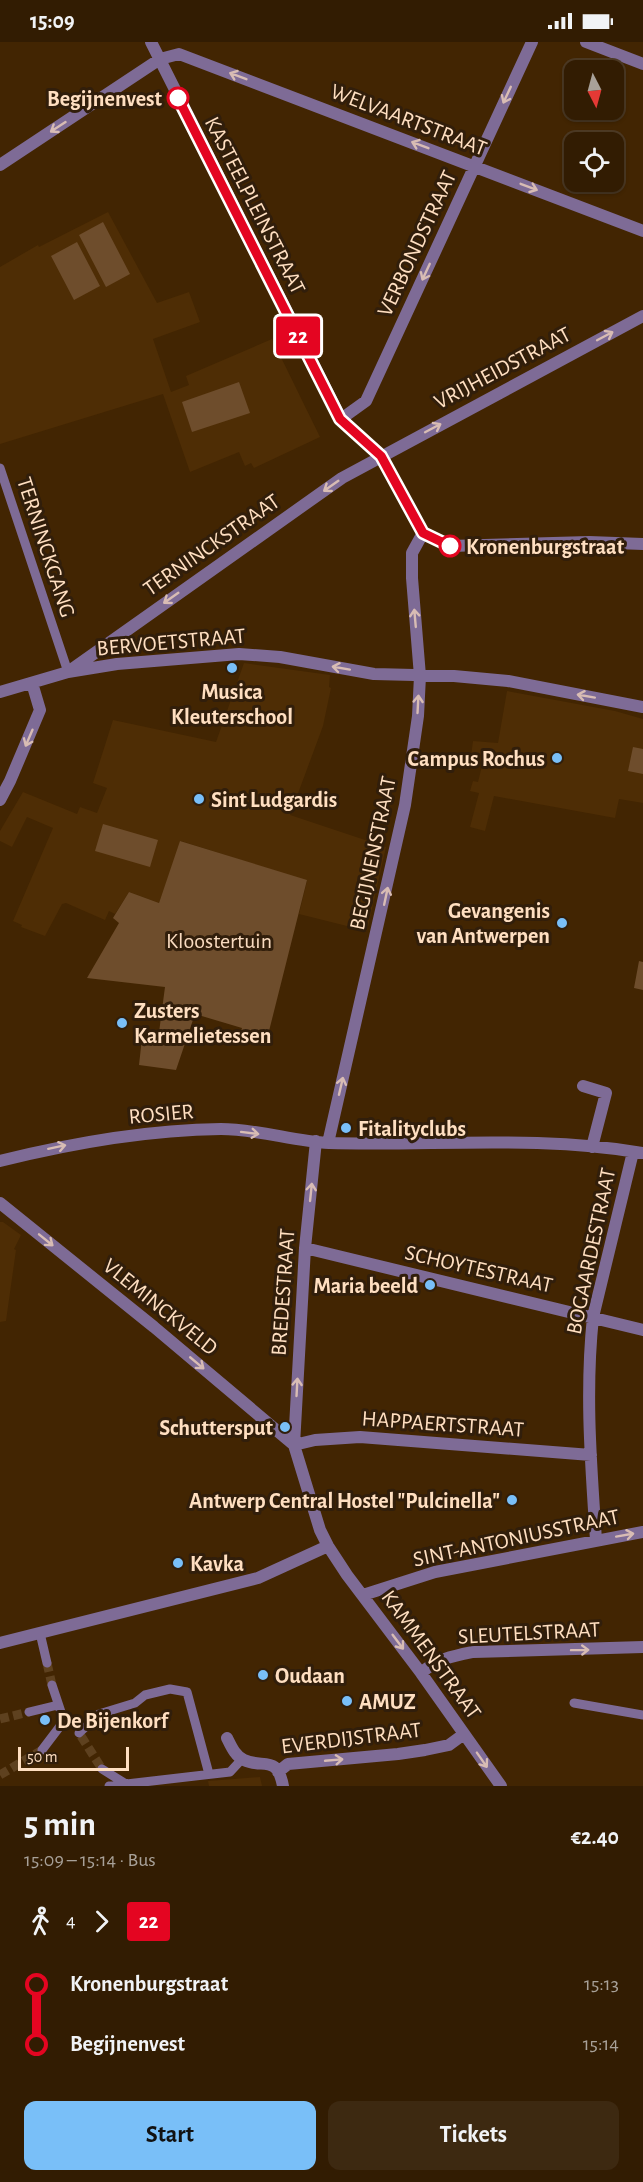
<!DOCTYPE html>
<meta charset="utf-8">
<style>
:root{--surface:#321c02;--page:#3d2911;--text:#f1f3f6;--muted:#a8a199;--line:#4d3a24;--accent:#79bff8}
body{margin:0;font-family:"Alegreya Sans",sans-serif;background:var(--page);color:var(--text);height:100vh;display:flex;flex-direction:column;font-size:22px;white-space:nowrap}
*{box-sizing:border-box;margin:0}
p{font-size:20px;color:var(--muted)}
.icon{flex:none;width:33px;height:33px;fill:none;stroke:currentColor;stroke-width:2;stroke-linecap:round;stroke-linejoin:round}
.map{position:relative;height:1744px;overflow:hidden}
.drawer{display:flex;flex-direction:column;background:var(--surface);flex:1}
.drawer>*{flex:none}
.badge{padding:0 12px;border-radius:4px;font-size:21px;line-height:39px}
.needle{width:39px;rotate:174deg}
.controls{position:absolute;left:564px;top:18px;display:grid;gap:12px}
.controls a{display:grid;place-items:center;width:60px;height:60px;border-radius:12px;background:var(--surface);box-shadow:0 2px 4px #0004,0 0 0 2px var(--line);font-size:30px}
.scale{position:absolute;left:18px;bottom:15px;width:111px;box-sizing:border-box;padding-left:6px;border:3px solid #ffdfc1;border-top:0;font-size:16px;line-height:21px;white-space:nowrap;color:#ffdfc1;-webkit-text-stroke:4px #311e0b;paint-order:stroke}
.map>.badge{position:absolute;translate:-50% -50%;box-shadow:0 0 0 3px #fff}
.legs{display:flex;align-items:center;gap:9px;height:66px;padding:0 24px;font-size:20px}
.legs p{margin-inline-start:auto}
.head{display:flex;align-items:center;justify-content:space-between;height:102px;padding:0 24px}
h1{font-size:33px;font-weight:700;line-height:45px}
.cta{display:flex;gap:12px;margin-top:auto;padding:12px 24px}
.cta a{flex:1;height:69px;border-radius:12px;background:var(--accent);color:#111;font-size:24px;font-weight:700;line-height:69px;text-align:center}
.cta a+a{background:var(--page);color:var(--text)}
ul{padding:0 24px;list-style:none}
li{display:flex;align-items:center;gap:21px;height:60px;font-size:22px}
li i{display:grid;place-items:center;width:9px;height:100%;margin:0 8px;background:currentColor}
li i::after{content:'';width:15px;height:15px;margin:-8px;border:4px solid;border-radius:50%;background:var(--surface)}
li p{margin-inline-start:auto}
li:first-child i{background:linear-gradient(#0000 50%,currentColor 0)}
li:last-child i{background:linear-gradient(currentColor 50%,#0000 0)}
.status{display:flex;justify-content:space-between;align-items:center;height:42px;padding:0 30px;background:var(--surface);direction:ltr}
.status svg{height:16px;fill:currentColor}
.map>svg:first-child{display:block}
.built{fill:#4e2d05}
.green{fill:#6e4d2c}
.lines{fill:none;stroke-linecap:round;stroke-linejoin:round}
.pedestrian-tunnel{stroke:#5e411f;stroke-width:9;stroke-dasharray:9 4.5;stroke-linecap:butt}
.pedestrian{stroke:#7e6b96;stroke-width:9}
.minor{stroke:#7e6b96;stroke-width:12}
.oneway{stroke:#d8bcb4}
.line-1-casing{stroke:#fff;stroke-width:14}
.line-1{stroke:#e40521;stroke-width:9}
.stop-1-dot{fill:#fff;stroke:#e40521;stroke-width:3}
.poi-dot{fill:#79bff8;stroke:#311e0b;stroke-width:2}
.labels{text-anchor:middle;stroke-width:6;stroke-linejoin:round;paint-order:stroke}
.stop-label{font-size:22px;font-weight:bold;fill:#ffdfc1;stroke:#311e0b;text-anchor:end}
.street-label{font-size:22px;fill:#ffdfc1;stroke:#311e0b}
.poi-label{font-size:22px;font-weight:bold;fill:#ffdfc1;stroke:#311e0b;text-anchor:start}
.park-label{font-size:22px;fill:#f9dbc0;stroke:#311e0b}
</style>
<div class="status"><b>15:09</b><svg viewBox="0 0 49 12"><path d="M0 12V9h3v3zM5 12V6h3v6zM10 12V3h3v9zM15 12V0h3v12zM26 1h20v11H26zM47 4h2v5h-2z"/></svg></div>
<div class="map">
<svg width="643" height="1744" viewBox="0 0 643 1744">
<rect width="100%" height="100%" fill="#422502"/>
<path class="built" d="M 108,170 L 157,261 L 189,250 L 200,280 L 153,297 L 171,350 L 189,343 L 186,334 L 272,297 L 320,395 L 254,426 L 251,421 L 245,424 L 239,410 L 190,430 L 163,352 L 0,402 L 0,225 L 38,203 L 39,205 Z
M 244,621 L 330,633 L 329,645 L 331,646 L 323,684 L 290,773 L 386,805 L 367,889 L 299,872 L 307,839 L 181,799 L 159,861 L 129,850 L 115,872 L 109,869 L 105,878 L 66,861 L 62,862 L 45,894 L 21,885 L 22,883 L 13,879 L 53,786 L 27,775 L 12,805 L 0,799 L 0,789 L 23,750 L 77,772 L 80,765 L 97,771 L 107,746 L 93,741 L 113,678 L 216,700 Z
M 507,649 L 615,669 L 643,677 L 643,761 L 619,757 L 615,776 L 494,754 L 485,789 L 470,785 L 479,751 L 470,749 L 473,739 L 478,740 L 482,724 L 470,722 L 473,699 L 498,701 Z
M 3,1180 L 21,1193 L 14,1207 L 16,1208 L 6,1279 L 0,1280 L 0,1180 Z
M 260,1735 L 262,1744 L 209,1744 L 208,1739 Z"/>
<path class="green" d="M 103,180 L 130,232 L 106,245 L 79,193 Z
M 77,200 L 100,244 L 74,258 L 51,214 Z
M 239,340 L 250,371 L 192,390 L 182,360 Z
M 633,705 L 643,707 L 643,732 L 628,729 Z
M 103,782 L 158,798 L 150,825 L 95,809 Z
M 180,799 L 307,838 L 266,1001 L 240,993 L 242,986 L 195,972 L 176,1028 L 139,1023 L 142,996 L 158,998 L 165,945 L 87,936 L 119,881 L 113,876 L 129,850 L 159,861 Z
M 639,919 L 643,920 L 643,948 L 634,946 Z"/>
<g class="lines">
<path class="pedestrian-tunnel" d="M 47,1621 L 52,1643
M 0,1677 L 29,1670
M 81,1694 L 102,1727
M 0,1733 L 42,1708"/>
<path class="pedestrian" d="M 0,426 L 68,630
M 40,1591 L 47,1621
M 52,1643 L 64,1679
M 574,1661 L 643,1673
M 29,1670 L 58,1663
M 79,1691 L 99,1672 L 135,1661 L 145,1653 L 170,1647 L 187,1650 L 209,1732
M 42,1708 L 64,1679
M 102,1727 L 126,1742
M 109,1744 L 230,1730 L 242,1717"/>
<path class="minor" d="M 151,0 L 341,377 L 381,414 L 423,491
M 586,0 L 643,22
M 0,123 L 160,17 L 179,12 L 643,189
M 341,377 L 366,359 L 532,0
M 423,491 L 450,504 L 589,500 L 643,502
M 68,630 L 342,436 L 643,274
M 0,650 L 68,630 L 117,622 L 239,612 L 280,615 L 374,632 L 454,634 L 508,639 L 643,665
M 0,758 L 10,739 L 40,668 L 32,641
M 583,1044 L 606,1051 L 592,1105
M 316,1099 L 305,1206 L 294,1403 L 320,1488 L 328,1504 L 347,1533 L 421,1631 L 501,1744
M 328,1101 L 405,763 L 418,674 L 420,634 L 412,536 L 412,511 L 423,491
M 0,1119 C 72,1101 146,1088 221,1087 C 257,1087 293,1099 329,1101 C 434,1104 539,1093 643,1111
M 0,1161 L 154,1285 L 294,1403
M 305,1206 L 643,1288
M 294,1403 L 315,1398 L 360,1395 L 591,1413
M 596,1498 C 591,1422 585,1351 593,1275 L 633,1110
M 363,1553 L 435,1530 L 643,1490
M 0,1601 L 258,1536 L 328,1504
M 421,1631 C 437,1617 453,1614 473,1610 L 643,1605
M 227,1696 C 231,1704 235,1714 244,1718 C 263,1727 277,1712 283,1744
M 278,1730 L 288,1722 L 398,1712 L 425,1708 L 449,1703 L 464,1692"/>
</g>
<defs><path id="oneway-shaft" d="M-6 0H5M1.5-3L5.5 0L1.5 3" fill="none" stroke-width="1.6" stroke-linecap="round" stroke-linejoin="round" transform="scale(1.5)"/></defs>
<g class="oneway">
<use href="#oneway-shaft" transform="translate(238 34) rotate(-159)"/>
<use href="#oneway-shaft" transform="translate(507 53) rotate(115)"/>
<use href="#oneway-shaft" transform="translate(58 85) rotate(147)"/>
<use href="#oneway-shaft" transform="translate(420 103) rotate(-159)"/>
<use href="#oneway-shaft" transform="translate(529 145) rotate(21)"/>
<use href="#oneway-shaft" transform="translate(426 230) rotate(115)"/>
<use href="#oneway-shaft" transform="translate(605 294) rotate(-28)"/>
<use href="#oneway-shaft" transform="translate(433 386) rotate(-28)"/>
<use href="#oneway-shaft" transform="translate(331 444) rotate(145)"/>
<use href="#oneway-shaft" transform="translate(171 556) rotate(145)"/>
<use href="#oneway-shaft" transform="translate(415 576) rotate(-95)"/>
<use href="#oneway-shaft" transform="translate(341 626) rotate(-170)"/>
<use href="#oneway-shaft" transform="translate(586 654) rotate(-170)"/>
<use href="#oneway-shaft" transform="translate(418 662) rotate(-87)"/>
<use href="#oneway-shaft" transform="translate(29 696) rotate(113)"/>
<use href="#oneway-shaft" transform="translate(386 854) rotate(-78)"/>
<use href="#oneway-shaft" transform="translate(341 1044) rotate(-77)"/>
<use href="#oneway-shaft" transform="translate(250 1091) rotate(7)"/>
<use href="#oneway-shaft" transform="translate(57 1105) rotate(-12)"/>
<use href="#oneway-shaft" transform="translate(311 1150) rotate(-84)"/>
<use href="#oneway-shaft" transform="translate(46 1198) rotate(39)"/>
<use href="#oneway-shaft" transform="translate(197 1321) rotate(40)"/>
<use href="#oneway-shaft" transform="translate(297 1345) rotate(-87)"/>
<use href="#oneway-shaft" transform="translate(625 1493) rotate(-10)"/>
<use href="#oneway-shaft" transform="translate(398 1600) rotate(53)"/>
<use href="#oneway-shaft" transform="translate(580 1608) rotate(-1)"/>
<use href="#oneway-shaft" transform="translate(334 1718) rotate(-5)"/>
<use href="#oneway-shaft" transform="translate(482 1718) rotate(55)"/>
</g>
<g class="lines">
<defs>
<path id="line-1" d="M 178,56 L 340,377 L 381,414 L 423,491 L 450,504"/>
</defs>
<use href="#line-1" class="line-1-casing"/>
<use href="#line-1" class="line-1"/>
</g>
<g class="stop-1-dot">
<circle cx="178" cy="56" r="10"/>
<circle cx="450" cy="504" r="10"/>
</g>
<g class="poi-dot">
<circle cx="232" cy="626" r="6"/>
<circle cx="557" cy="716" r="6"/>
<circle cx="199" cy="757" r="6"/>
<circle cx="562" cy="881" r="6"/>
<circle cx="122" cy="981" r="6"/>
<circle cx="346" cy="1086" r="6"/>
<circle cx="430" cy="1243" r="6"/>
<circle cx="285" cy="1385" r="6"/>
<circle cx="512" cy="1458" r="6"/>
<circle cx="178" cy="1521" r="6"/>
<circle cx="263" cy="1633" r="6"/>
<circle cx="347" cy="1659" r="6"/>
<circle cx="45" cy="1678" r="6"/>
</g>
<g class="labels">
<g class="stop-label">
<text x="162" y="64">Begijnenvest</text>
<text x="466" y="512" text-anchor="start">Kronenburgstraat</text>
</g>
<g class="street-label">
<text transform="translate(409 77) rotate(21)" y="8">WELVAARTSTRAAT</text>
<text transform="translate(256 163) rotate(63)" y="8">KASTEELPLEINSTRAAT</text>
<text transform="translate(416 201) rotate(-65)" y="8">VERBONDSTRAAT</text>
<text transform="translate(502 325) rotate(-28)" y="8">VRIJHEIDSTRAAT</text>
<text transform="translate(211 502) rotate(-35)" y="8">TERNINCKSTRAAT</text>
<text transform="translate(47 505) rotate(72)" y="8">TERNINCKGANG</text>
<text transform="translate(171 599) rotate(-5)" y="8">BERVOETSTRAAT</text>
<text transform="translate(372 811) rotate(-78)" y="8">BEGIJNENSTRAAT</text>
<text transform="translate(161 1071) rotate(-5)" y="8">ROSIER</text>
<text transform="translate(590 1209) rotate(-78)" y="8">BOGAARDESTRAAT</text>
<text transform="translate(479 1226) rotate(13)" y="8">SCHOYTESTRAAT</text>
<text transform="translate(282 1250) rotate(-86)" y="8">BREDESTRAAT</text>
<text transform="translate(161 1264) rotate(39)" y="8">VLEMINCKVELD</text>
<text transform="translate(443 1381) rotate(4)" y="8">HAPPAERTSTRAAT</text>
<text transform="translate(516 1495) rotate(-12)" y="8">SINT-ANTONIUSSTRAAT</text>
<text transform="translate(529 1590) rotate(-3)" y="8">SLEUTELSTRAAT</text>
<text transform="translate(432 1612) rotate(54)" y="8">KAMMENSTRAAT</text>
<text transform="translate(351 1695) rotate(-7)" y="8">EVERDIJSTRAAT</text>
</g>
<g class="poi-label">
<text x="232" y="657" text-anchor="middle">Musica<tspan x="232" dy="25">Kleuterschool</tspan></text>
<text x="545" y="724" text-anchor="end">Campus Rochus</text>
<text x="211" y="765">Sint Ludgardis</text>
<text x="550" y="876" text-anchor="end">Gevangenis<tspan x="550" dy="25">van Antwerpen</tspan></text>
<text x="134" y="976">Zusters<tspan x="134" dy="25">Karmelietessen</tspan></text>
<text x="358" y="1094">Fitalityclubs</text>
<text x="418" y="1251" text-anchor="end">Maria beeld</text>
<text x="273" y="1393" text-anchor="end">Schuttersput</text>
<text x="500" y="1466" text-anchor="end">Antwerp Central Hostel "Pulcinella"</text>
<text x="190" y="1529">Kavka</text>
<text x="275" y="1641">Oudaan</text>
<text x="359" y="1667">AMUZ</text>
<text x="57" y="1686">De Bijenkorf</text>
</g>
<g class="park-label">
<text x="219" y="906">Kloostertuin</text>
</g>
</g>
</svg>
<div class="controls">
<a><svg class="needle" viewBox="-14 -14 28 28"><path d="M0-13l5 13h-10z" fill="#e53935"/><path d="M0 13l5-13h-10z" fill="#a8a199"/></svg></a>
<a><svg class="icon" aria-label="locate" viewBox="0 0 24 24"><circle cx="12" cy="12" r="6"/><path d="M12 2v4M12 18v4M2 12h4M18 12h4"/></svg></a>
</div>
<div class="scale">50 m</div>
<b class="badge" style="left:298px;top:294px;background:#e40521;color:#fff">22</b>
</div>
<section class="drawer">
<div class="head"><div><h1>5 min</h1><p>15:09 – 15:14 · Bus</p></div><b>€2.40</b></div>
<div class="legs"><svg class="icon" aria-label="walk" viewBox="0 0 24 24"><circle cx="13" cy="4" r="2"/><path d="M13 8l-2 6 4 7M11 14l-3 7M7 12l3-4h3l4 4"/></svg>4<svg class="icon" aria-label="forward" viewBox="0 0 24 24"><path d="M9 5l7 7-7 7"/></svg><b class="badge" style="background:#e40521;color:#fff">22</b></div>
<ul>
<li><i style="color:#e40521"></i><b>Kronenburgstraat</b><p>15:13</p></li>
<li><i style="color:#e40521"></i><b>Begijnenvest</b><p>15:14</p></li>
</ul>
<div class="cta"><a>Start</a><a>Tickets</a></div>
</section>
